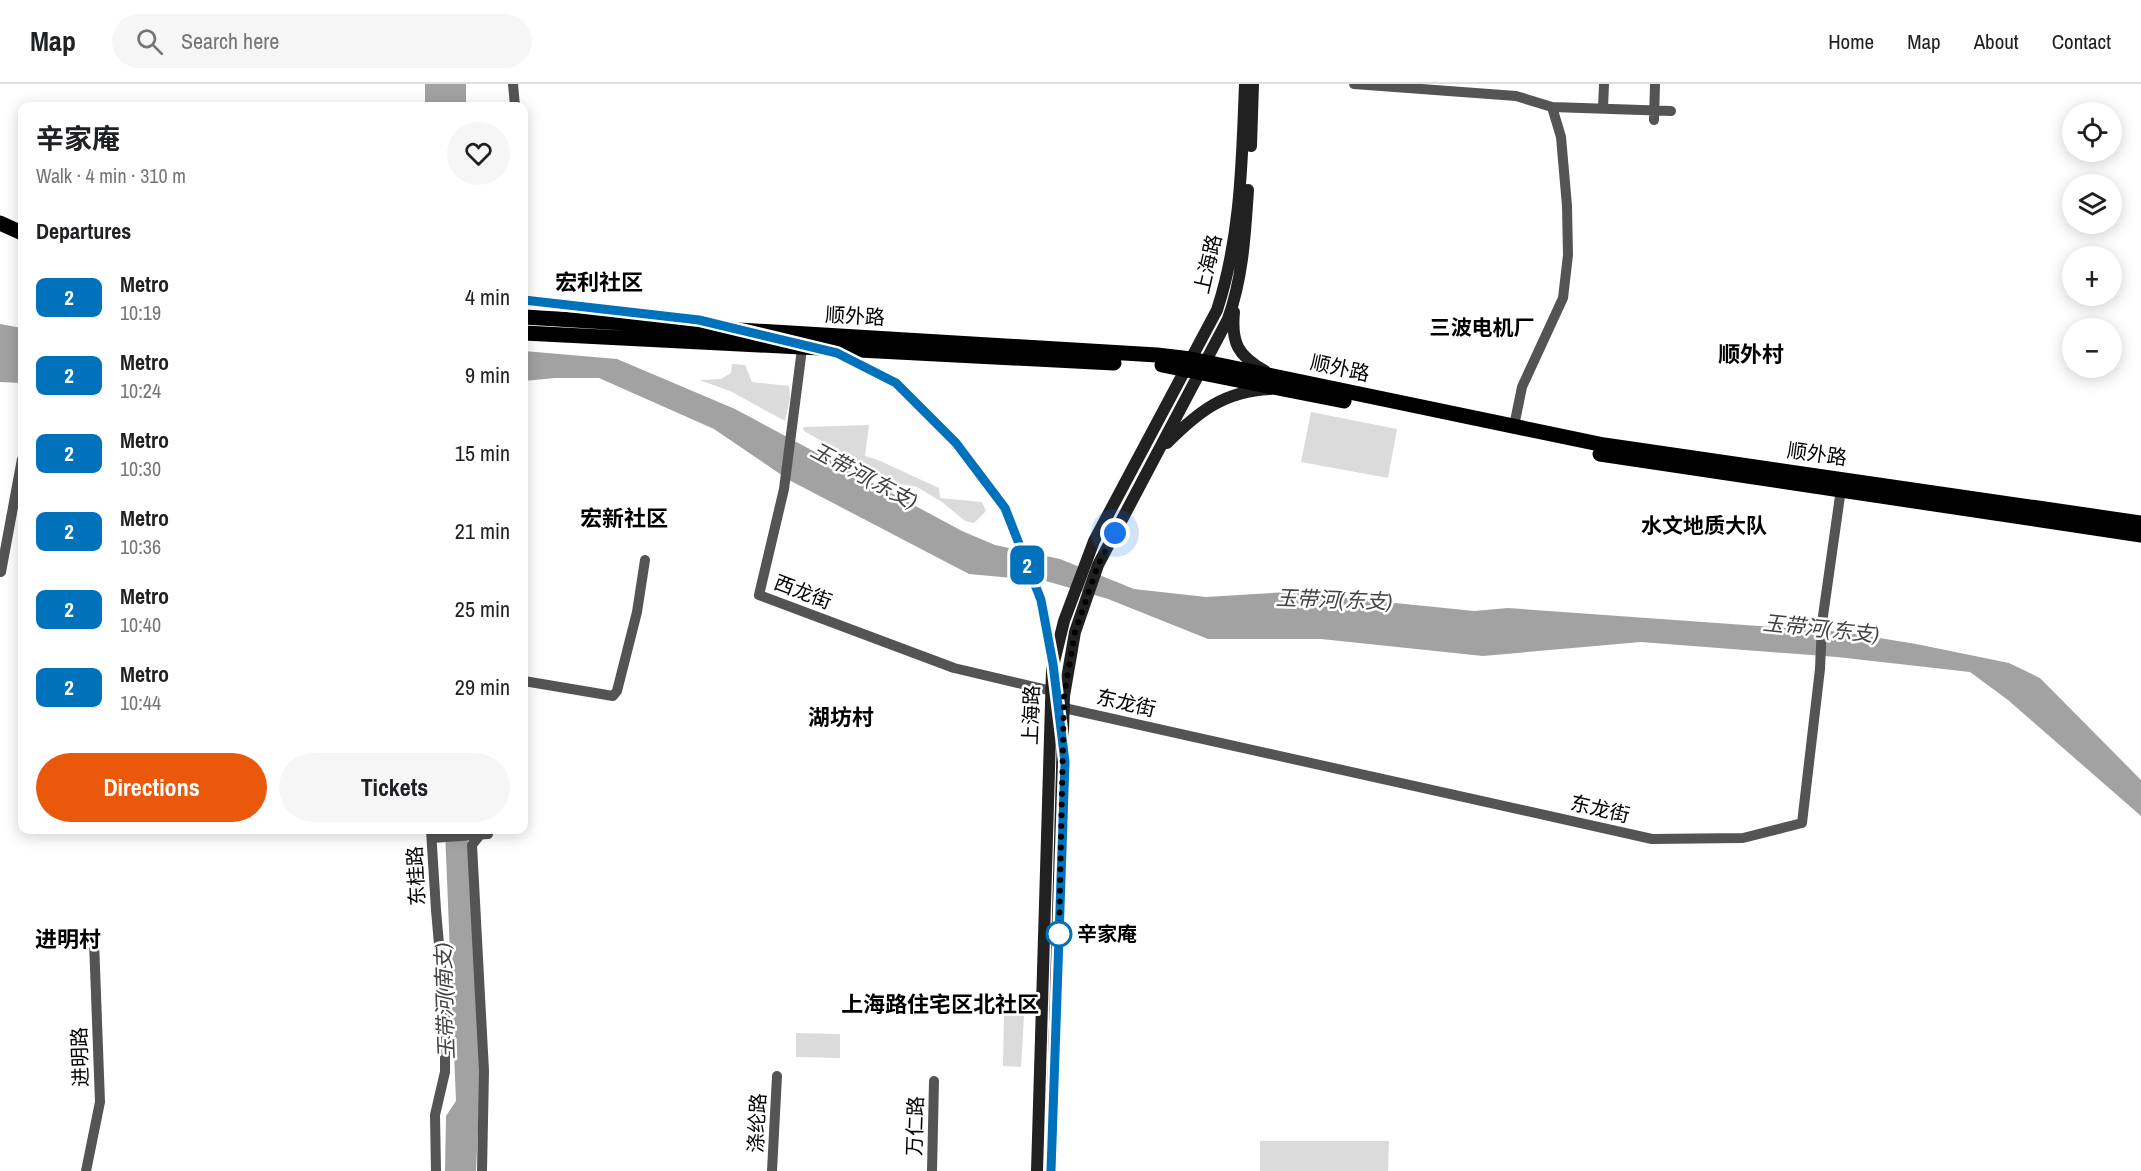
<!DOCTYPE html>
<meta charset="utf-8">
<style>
:root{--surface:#fff;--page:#f6f6f6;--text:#202124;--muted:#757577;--line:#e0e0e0;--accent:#ea580c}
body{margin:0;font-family:"Archivo Narrow","Noto Sans SC",sans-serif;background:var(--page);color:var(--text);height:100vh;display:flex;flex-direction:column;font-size:22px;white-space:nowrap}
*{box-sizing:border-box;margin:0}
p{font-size:20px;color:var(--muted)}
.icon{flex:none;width:33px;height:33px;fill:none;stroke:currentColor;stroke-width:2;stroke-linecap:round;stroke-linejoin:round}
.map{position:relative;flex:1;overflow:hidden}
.panel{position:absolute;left:18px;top:18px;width:510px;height:732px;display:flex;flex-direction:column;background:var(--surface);border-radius:12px;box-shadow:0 3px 15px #0003}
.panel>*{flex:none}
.badge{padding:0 12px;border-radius:9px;font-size:21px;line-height:39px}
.tools{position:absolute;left:2062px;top:18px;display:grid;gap:12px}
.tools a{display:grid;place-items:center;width:60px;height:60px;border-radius:50%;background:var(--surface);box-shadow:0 3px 15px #0003;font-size:30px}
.you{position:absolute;width:30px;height:30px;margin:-15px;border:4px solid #fff;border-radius:50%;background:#1a73e8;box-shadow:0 0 0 9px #1a73e833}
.map>.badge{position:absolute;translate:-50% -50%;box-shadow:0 0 0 3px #fff}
h2{padding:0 18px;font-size:22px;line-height:54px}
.round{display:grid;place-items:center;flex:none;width:63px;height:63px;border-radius:32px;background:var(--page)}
.head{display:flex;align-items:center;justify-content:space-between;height:102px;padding:0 18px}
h1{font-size:28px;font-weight:700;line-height:45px}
.cta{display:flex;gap:12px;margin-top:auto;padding:12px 18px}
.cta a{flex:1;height:69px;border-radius:36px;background:var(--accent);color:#fff;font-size:24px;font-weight:700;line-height:69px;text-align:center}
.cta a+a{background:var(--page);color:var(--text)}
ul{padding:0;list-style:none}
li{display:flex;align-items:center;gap:18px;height:78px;padding:0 18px}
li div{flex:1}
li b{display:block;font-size:22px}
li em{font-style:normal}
li .badge{min-width:66px;font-weight:700;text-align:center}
header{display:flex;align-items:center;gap:36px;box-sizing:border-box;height:84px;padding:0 30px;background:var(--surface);border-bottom:2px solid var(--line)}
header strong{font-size:28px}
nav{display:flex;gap:33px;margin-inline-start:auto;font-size:21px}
.search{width:420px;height:54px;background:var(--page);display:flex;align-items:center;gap:15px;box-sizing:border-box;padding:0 21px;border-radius:33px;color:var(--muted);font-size:22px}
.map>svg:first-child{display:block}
.green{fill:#dbdbdb}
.water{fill:#a2a2a2}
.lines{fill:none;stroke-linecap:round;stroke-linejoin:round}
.minor{stroke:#545454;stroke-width:10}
.secondary{stroke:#212121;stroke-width:12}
.primary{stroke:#000;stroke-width:15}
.line-casing{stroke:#fff;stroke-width:14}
.line{stroke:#0072bc;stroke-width:9}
.walk{stroke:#000;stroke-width:6;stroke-dasharray:0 10.8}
.stop-dot{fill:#fff;stroke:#0072bc;stroke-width:3}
.labels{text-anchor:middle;stroke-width:5;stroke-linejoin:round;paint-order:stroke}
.street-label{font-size:20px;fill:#000;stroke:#fff}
.stop-label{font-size:20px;font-weight:bold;fill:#000;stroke:#fff;text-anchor:start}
.neighbourhood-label{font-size:21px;font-weight:bold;fill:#000;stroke:#fff}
.water-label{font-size:21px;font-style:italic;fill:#434343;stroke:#fff}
.quarter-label{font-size:22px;font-weight:bold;fill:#000;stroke:#fff}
</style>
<header>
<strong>Map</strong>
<div class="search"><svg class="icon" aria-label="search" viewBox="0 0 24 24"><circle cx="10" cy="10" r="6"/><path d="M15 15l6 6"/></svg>Search here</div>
<nav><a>Home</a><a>Map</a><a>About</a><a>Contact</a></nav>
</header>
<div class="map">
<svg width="2141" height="1087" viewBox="0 0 2141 1087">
<rect width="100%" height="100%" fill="#fff"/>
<path class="green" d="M 732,280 L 745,281 L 752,298 L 789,302 L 790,314 L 785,337 L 730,307 L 699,296 L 721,295 L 731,289 Z
M 1311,328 L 1397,345 L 1388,394 L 1301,378 Z
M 869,341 L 865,372 L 878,376 L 939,404 L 940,414 L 982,418 L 986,427 L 974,439 L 965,437 L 942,418 L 917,403 L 895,399 L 804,347 L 803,343 Z
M 1004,931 L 1024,932 L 1021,983 L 1003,982 Z
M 796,949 L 840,950 L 840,974 L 796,973 Z
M 1260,1057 L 1389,1057 L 1388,1087 L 1260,1087 Z"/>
<path class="water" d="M 425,0 L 466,0 L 466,22 L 425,22 Z
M 0,240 L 22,244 L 22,299 L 0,298 Z
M 524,267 L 617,275 L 735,325 L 962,447 L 995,461 L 1060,475 L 1134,505 L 1206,513 L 1287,508 L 1474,527 L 1508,524 L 1843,548 L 1916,560 L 2009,579 L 2040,594 L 2141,696 L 2141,732 L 2008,616 L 1970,588 L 1837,573 L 1641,558 L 1483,572 L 1321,555 L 1208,555 L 1108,515 L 1046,497 L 969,490 L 789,396 L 714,345 L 599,294 L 555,294 L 524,297 Z
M 445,746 L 467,746 L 482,961 L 476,1087 L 445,1087 L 446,1032 L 456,1017 Z"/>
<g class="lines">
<path class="minor" d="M 513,0 L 515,22
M 1354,0 L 1516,12 L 1552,23 L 1671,27
M 1603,24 L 1604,0
M 1654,36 L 1655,0
M 803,257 L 784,405 L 759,511 L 954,584 L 1052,607
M 1514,342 L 1522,303 L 1563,214 L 1568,171 L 1567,122 L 1561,53 L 1552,23
M 1,488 L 22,375
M 524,597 L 613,612 L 617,607 L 637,528 L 645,476
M 1064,624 L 1652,755 L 1743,754 L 1802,739 L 1820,585 L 1822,539 L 1841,405
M 431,746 L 436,826 L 445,929 L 445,988 L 435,1031 L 436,1087
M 480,751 L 472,761 L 484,987 L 482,1087
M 432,754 L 488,750 L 489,746
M 86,1087 L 100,1018 L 94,857
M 772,1087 L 777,992
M 932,1087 L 934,997"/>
<path class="secondary" d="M 1251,62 L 1253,0
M 1234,228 C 1231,259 1238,272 1265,287
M 1167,359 C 1198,328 1224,307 1270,305
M 1037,1087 L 1052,586 L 1064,537 L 1094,457 L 1217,226 C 1241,153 1242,76 1245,0
M 1051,1087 L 1064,612 L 1075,548 L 1098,481 L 1228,235 C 1243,193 1245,150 1248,106"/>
<path class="primary" d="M 0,139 L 22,149
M 524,233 L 1157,271 L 1191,275 L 1604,361 L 2141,439
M 524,249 L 1114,279
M 1162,281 L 1344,317
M 1600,370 L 2141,451"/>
</g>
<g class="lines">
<defs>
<path id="line" d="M 524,216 L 699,236 L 837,269 L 896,299 L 956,359 L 1005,424 L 1041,516 L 1053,580 L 1065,678 L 1051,1087"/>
</defs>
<use href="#line" class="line-casing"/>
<use href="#line" class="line"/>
<path class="walk" d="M 1059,850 L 1064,612 L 1075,548 L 1098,481 L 1115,449"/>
</g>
<circle class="stop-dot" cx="1059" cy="850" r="12"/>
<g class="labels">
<g class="street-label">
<text transform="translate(1208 180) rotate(-77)" y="7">上海路</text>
<text transform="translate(855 232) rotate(3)" y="7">顺外路</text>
<text transform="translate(1340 284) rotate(12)" y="7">顺外路</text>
<text transform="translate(1817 370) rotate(8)" y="7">顺外路</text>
<text transform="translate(803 508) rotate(21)" y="7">西龙街</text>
<text transform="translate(1126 619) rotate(13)" y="7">东龙街</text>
<text transform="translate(1031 631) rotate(-88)" y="7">上海路</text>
<text transform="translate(1600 725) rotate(13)" y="7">东龙街</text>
<text transform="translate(416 792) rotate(-93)" y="7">东桂路</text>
<text transform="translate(80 973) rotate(-92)" y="7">进明路</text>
<text transform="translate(757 1039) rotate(-87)" y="7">涤纶路</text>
<text transform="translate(915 1042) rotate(-88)" y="7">万仁路</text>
</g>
<g class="stop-label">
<text x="1077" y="857">辛家庵</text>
</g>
<g class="neighbourhood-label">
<text x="1482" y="251">三波电机厂</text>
<text x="1704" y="449">水文地质大队</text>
</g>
<g class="water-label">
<text transform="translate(864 392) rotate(28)" y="7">玉带河(东支)</text>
<text transform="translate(1334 516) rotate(2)" y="7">玉带河(东支)</text>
<text transform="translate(1821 545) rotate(6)" y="7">玉带河(东支)</text>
<text transform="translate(445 917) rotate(-92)" y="7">玉带河(南支)</text>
</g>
<g class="quarter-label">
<text x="599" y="206">宏利社区</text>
<text x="1751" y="278">顺外村</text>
<text x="624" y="442">宏新社区</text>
<text x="841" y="641">湖坊村</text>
<text x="68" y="863">进明村</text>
<text x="940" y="928">上海路住宅区北社区</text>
</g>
</g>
</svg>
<div class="tools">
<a><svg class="icon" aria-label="locate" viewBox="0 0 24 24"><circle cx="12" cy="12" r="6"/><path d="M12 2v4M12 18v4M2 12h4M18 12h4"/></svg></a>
<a><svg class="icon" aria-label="layers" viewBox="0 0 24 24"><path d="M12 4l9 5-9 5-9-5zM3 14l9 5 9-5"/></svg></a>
<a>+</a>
<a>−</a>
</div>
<div class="you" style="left:1115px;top:449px"></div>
<b class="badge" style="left:1027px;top:481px;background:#0072bc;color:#fff">2</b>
<section class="panel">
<div class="head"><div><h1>辛家庵</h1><p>Walk · 4 min · 310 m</p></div><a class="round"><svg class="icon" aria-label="heart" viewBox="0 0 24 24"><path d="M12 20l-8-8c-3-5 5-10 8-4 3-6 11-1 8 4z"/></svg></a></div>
<h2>Departures</h2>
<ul>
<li><span class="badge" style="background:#0072bc;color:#fff">2</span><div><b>Metro</b><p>10:19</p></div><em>4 min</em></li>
<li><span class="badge" style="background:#0072bc;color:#fff">2</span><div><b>Metro</b><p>10:24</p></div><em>9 min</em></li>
<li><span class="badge" style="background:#0072bc;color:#fff">2</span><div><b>Metro</b><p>10:30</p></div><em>15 min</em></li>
<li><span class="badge" style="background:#0072bc;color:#fff">2</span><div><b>Metro</b><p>10:36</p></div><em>21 min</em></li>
<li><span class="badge" style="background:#0072bc;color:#fff">2</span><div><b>Metro</b><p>10:40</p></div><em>25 min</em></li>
<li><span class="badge" style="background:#0072bc;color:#fff">2</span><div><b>Metro</b><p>10:44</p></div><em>29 min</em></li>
</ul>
<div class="cta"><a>Directions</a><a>Tickets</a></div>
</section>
</div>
